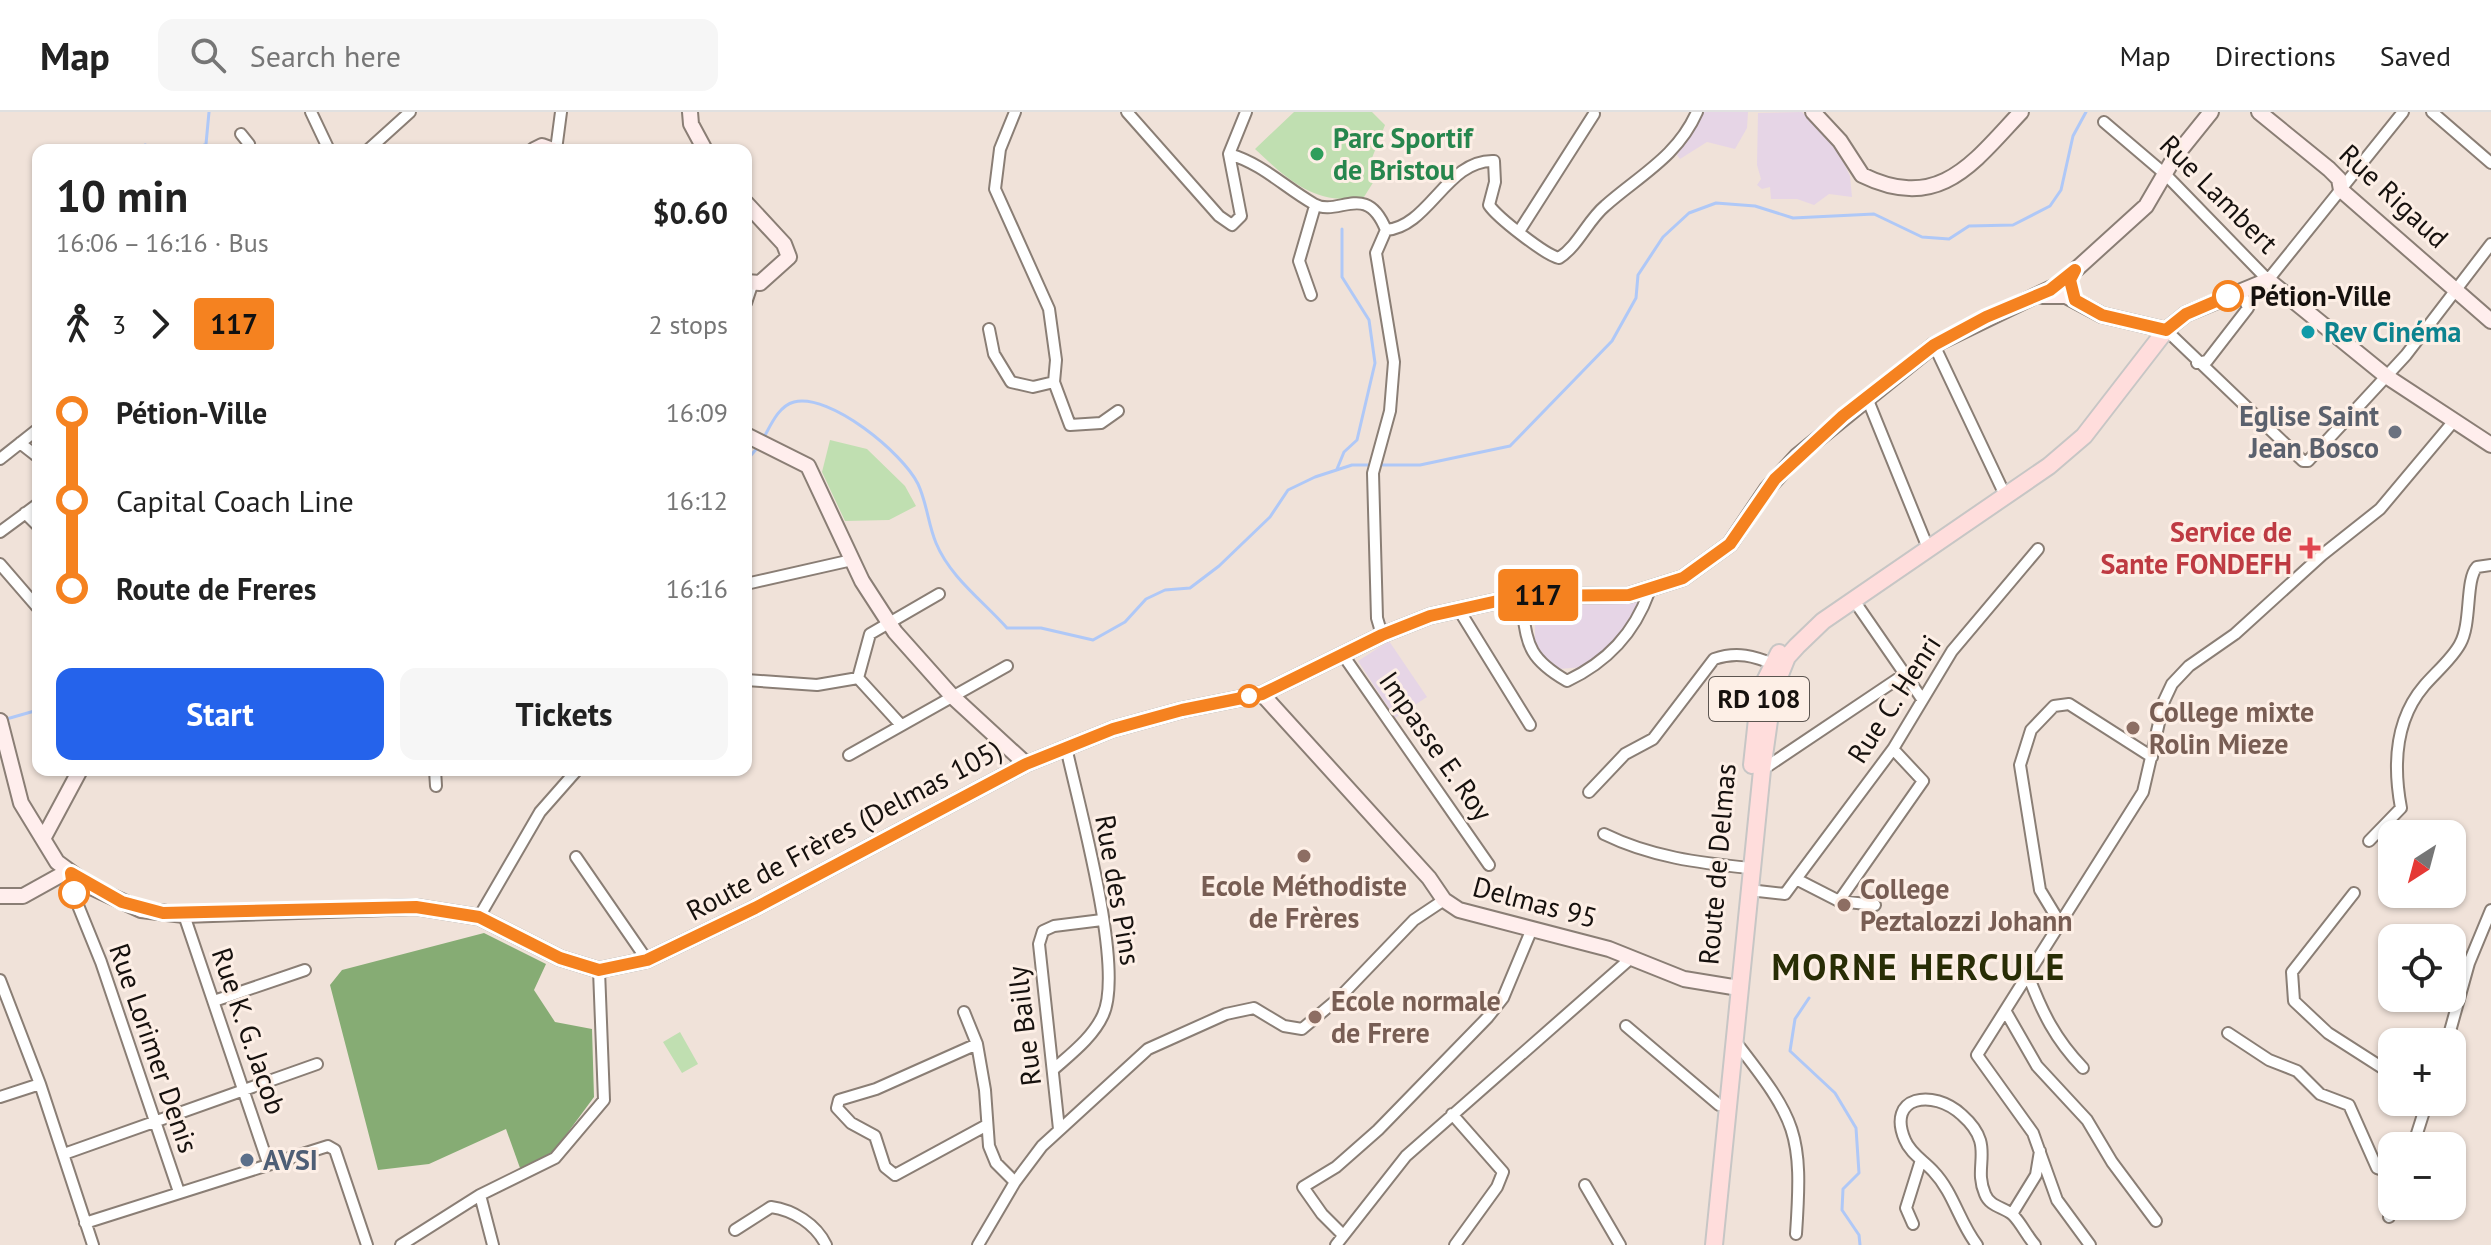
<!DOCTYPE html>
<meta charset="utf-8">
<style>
:root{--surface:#fff;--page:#f6f6f6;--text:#222;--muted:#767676;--line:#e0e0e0;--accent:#2563eb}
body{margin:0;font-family:"PT Sans",sans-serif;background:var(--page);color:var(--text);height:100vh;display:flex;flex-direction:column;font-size:30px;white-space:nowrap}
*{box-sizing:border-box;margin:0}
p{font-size:26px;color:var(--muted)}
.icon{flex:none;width:44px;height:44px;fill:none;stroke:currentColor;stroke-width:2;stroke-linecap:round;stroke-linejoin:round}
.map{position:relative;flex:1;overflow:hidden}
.details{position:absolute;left:32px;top:32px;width:720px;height:632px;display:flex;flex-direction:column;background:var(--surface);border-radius:16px;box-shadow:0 2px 6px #0004}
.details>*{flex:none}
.badge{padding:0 16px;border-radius:6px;font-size:28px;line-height:52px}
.needle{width:52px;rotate:216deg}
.fabs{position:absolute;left:2378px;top:708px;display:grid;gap:16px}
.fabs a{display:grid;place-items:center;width:88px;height:88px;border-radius:16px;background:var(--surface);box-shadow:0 2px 6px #0004;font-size:40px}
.map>.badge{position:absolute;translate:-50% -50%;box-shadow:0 0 0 4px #fff}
.legs{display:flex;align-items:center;gap:12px;height:88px;padding:0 24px;font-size:26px}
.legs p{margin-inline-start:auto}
.headline{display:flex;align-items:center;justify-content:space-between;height:136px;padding:0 24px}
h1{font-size:44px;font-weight:800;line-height:60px}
.primary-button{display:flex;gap:16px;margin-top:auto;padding:16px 24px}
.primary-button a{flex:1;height:92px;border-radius:16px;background:var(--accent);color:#fff;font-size:32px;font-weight:800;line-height:92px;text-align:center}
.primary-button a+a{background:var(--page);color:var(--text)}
ul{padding:0 24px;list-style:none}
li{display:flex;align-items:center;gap:28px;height:88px;font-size:30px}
li i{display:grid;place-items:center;width:12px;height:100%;margin:0 10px;background:currentColor}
li i::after{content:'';width:20px;height:20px;margin:-10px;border:6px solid;border-radius:50%;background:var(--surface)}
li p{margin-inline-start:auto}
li:first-child i{background:linear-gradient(#0000 50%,currentColor 0)}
li:last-child i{background:linear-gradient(currentColor 50%,#0000 0)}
header{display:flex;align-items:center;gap:48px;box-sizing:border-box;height:112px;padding:0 40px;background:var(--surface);border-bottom:2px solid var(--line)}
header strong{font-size:38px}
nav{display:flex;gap:44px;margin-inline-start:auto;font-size:28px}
.search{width:560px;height:72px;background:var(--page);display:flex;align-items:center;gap:20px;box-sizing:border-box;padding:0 28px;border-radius:16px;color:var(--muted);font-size:30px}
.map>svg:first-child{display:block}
.industrial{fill:#e6d5e6}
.green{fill:#c0dfb1}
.forest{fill:#86ac74}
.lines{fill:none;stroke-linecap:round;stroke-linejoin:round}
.stream{stroke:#afc8f7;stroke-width:3}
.street-casing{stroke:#8a7e75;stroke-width:14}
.secondary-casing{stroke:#8a7e75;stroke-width:18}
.primary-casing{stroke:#c7c6c5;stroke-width:20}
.street{stroke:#fff;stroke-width:10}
.secondary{stroke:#ffeeed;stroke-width:14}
.primary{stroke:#ffdddc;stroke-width:16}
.line-1-casing{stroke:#fff;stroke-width:18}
.line-1{stroke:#f58220;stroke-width:12}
.leisure-dot{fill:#2e9e5b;stroke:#fdefe6;stroke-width:3}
.stop-1-dot{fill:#fff;stroke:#f58220;stroke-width:4}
.culture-dot{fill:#0f9aa8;stroke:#fdefe6;stroke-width:3}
.worship-dot{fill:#6b7280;stroke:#fdefe6;stroke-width:3}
.health-dot{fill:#e0444e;stroke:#fdefe6;stroke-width:3}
.education-dot{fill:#8d6e63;stroke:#fdefe6;stroke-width:3}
.service-dot{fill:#5c6f8a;stroke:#fdefe6;stroke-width:3}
.labels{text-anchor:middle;stroke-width:6;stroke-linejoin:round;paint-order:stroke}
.shield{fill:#fdefe6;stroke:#5b544f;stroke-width:2}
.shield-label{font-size:26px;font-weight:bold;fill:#16110e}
.leisure-label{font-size:28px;font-weight:bold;fill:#27864d;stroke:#fdefe6;text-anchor:start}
.street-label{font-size:28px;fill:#16110e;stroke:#fdefe6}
.stop-label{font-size:28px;font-weight:bold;fill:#16110e;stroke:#fdefe6;text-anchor:start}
.culture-label{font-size:28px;font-weight:bold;fill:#0d838f;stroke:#fdefe6;text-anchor:start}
.worship-label{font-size:28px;font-weight:bold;fill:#5b616d;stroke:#fdefe6;text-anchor:end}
.health-label{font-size:28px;font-weight:bold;fill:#be3a42;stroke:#fdefe6;text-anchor:end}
.education-label{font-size:28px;font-weight:bold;fill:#785e54;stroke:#fdefe6;text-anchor:start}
.service-label{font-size:28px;font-weight:bold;fill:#4e5e75;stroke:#fdefe6;text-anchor:start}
.district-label{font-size:36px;font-weight:bold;letter-spacing:2px;fill:#282d05;stroke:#fdefe6}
</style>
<header>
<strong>Map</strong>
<div class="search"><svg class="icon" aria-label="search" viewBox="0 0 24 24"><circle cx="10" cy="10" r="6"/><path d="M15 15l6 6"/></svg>Search here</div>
<nav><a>Map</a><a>Directions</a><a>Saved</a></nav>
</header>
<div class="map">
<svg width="2491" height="1133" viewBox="0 0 2491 1133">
<rect width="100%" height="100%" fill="#f0e2d9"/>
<path class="industrial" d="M 1701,0 L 1748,0 L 1747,16 L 1735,37 L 1707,30 L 1680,47 L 1677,43 Z
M 1802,0 L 1834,31 L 1850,64 L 1852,85 L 1829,82 L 1814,93 L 1797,87 L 1771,87 L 1770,75 L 1762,77 L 1757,73 L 1761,67 L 1757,53 L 1758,1 Z
M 1535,488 L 1642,488 L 1634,508 L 1600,545 L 1583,555 L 1559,557 L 1543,550 L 1535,529 Z
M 1389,529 L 1427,585 L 1395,606 L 1358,549 Z"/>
<path class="green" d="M 1294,0 L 1372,0 L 1385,13 L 1372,46 L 1384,53 L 1364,85 C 1316,94 1289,69 1255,37 Z
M 830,328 L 867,337 L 905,374 L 916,394 L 889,408 L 845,409 L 822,360 Z
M 680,920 L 698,952 L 682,961 L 663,930 Z"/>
<path class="forest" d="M 484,821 L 546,852 L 534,878 L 555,910 L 592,917 L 594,985 L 549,1046 L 520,1056 L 506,1017 L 429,1052 L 378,1058 L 330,873 L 342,858 Z"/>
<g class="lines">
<path class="stream" d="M 145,33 L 159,38
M 193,38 L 206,32 L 209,0
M 763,327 C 770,315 778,294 794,290 C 830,281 903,341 918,372 C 927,391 928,412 936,431 C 950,465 983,489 1007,516 L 1041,516 L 1093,528 L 1125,510 L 1146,487 L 1165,478 L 1190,476 L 1219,454 L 1270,405 L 1288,378 L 1315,365 L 1352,353 L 1420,353 L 1510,334 L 1612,229 L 1636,186 L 1638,163 L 1663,125 L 1689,101 L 1716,91 L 1755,94 L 1793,106 L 1874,102 L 1922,125 L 1949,127 L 1969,114 L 2013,113 L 2050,94 L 2061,78 L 2073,24 L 2086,0
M 746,349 L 759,334
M 1337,357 L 1344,340 L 1357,328 L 1375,251 L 1369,208 L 1342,165 L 1342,117
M 3,608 L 38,598
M 1809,886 L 1795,907 L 1790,939 L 1835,981 L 1856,1016 L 1859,1061 L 1843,1077 L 1842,1098 L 1859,1123 L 1860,1133"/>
<defs>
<path id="street" d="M 311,0 L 329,38
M 1127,0 L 1219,104 L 1232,113 L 1241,104 L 1229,42 L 1246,0
M 2432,0 L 2491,51
M 2104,10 L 2165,62 L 2268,168 L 2403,0
M 241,22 L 249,32 L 245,38
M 368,38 L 410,0
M 556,38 L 561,0
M 1229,42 C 1263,52 1284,75 1314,92 C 1338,106 1366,68 1386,118
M 1386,118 C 1429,115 1447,47 1494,49 L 1495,70 L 1489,93 C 1497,105 1545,143 1559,146 C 1578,134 1588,108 1605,94 C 1640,63 1677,45 1697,0
M 1520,118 L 1594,2
M 1311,183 L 1299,149 L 1315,94
M 746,191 L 752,173
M 989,217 L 994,242 L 1011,270 L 1033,275 L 1054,270 L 1056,248 L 1049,197 L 995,77 L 1000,37 L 1015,0
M 2166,218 L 2303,349 L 2308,349 L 2406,243 L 2491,132
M 1934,233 L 2005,383
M 2197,251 L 2207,249 L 2248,196 L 2241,179
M 1054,270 L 1070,313 L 1101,311 L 1118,299
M 1867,286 L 1928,436
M 20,331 L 38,345
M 0,347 L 38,317
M 25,401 L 38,414
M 0,420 L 38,392
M 0,452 L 38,496
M 746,472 L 852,448
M 1520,484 C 1528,530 1524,544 1567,569 C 1607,550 1634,522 1649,480
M 1853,487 L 1922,587
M 1459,498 L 1530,613
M 1382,523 L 1377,506 L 1373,361 L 1390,299 L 1394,250 L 1376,141 L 1386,118
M 1343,543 L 1489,753
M 746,568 L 817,573 L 858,566
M 901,613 L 858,566 L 870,522 L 939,482
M 849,643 L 1007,554
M 435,658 L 436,674
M 1762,658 L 1905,562
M 1589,680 L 1625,642 L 1653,627 L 1714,547 C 1737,539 1754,544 1776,553
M 1604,722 C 1651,745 1699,751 1750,756
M 2369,729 L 2401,696 C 2393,653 2395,608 2424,574 C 2435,561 2452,547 2460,532 C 2472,511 2465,468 2477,455 L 2491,453
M 576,745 L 647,848
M 71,761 L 75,786 L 101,850 L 179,1080
M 1796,767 L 1893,637 L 1952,539 L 2038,437
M 1749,778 L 1785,782 L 1796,767 L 1839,789 L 1875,793
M 2354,781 L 2292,860 L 2294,889 L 2328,921 L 2392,962
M 1839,789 L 1923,669 L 1893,637
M 184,803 L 268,1051
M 479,805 L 540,700 L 577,658
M 2060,811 L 2040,778 L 2020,653 L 2031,618 L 2054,594 L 2069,592 L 2152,645
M 2028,863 C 2042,900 2055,927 2083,956
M 0,868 L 40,972 L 93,1133
M 214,889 L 305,858
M 964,900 L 977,932 L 985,978 L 989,1034 L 996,1051 L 1015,1070
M 2006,900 L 2037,954 L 2087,1008 L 2112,1050 L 2156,1109
M 1626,914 L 1719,993 L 1727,993
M 2228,921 L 2269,948 L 2297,959 L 2320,982 L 2349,993 L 2377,1056 L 2392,1061
M 1735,929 C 1797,1009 1803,1020 1796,1122
M 2447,930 L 2469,851 L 2491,798
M 977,932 L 876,977 L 839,988 L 837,996 L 851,1011 L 875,1024 L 885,1055 L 895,1063 L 987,1013
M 1054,957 C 1072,941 1093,925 1103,903 C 1125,856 1078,691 1066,635
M 0,985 L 40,972
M 1452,1002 L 1503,1060 L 1497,1075 L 1455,1133
M 1059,1017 L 1039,832 L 1043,819 L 1054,814 L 1102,808
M 2413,1034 L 2427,990
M 64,1042 L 317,952
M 1585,1073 L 1620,1133
M 480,1083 L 493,1133
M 2012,1102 L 2036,1063 L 2040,1039
M 2389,1105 L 2393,1094
M 85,1111 L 328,1034 L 335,1038 L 367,1133
M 1913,1112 L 1906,1096 L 1921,1048
M 735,1118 L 771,1095 C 793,1098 816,1112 826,1133
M 1343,1123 L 1322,1102 L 1303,1075 L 1336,1055 L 1378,1018 L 1488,905 L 1503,886 L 1531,819
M 401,1133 L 480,1083 L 555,1046 L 604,988 L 599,858
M 978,1133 L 1015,1070 L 1042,1034 L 1148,937 L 1226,902 L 1254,896 L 1284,914 L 1302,917 L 1340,885 L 1414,808 L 1444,788
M 1336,1133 L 1406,1044 L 1630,847
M 1977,1133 C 1959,1110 1954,1081 1933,1059 C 1924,1049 1910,1041 1905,1028 C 1886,984 1933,976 1962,1003 C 1997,1034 1972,1052 1985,1082 C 1990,1095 2004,1095 2013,1103 C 2021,1111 2027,1124 2035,1133
M 2090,1133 L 2057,1088 L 2033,1021 L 1977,943 L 2143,680 L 2164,589 L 2172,572 L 2189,554 L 2235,522 L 2322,443 L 2380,397 L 2453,310"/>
<path id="secondary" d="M 690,0 L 691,12 L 705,38
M 1813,0 L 1840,29 L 1862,63 C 1939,101 1973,51 2021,0
M 2259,0 L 2329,57 L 2339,67 L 2341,78 L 2491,209
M 534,38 L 542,34 L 553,38
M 746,91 L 784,132 L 789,145 L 760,171 L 746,170
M 2042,184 L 2066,184 L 2102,203 L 2166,218 L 2186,202 L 2268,168 L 2386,264 L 2491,333
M 746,323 L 808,354 L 862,469 L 895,520 L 952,584 L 1026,652
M 1262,582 L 1429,766 L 1444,788 L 1459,798 L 1609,837 L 1684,867 L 1739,876
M 0,609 L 21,691 L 57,750 L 91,775 L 141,798 L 184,803 L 416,795 L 479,805 L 560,846 L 599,858 L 647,848 L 755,796 L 1026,652 L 1113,617 L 1182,598 L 1262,582 L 1382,523 L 1430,504 L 1520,484 L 1629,483 L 1683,466 L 1730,432 L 1767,377 L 1797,344 L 1934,233 L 2060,172 L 2146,94 L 2174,46 L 2211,0
M 43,727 L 80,658
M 0,784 L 23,784 L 68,759"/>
<path id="primary" d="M 1752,653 L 1760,579 L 1779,541
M 1714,1133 L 1762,658 L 1773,580 L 1787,545 L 1797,534 L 1823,509 L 2049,354 L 2084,324 L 2166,218"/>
</defs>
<use href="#street" class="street-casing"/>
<use href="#secondary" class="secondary-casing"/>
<use href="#primary" class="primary-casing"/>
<use href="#street" class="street"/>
<use href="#secondary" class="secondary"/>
<use href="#primary" class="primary"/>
</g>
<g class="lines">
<defs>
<path id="line-1" d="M 74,781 L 71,761 L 122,790 L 163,801 L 416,795 L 479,805 L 560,846 L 599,858 L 647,848 L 755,796 L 1026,652 L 1113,617 L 1182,598 L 1262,582 L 1382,523 L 1430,504 L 1520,484 L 1629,483 L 1683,466 L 1730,432 L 1775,367 L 1843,304 L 1934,233 L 1986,205 L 2050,178 L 2075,158 L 2070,168 L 2075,188 L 2102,203 L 2166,218 L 2186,202 L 2228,184"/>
</defs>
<use href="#line-1" class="line-1-casing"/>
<use href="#line-1" class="line-1"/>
</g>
<circle class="leisure-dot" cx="1317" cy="42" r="8"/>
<g class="stop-1-dot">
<circle cx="2228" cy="184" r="14"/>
<circle cx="1249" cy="584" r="10"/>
<circle cx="74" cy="781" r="14"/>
</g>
<circle class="culture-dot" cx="2308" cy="220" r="8"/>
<circle class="worship-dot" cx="2395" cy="320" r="8"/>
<path class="health-dot" d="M2306 424h8v8h8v8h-8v8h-8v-8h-8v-8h8z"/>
<g class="education-dot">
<circle cx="2133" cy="616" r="8"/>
<circle cx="1304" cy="744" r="8"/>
<circle cx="1844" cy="793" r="8"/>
<circle cx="1315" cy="905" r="8"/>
</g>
<circle class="service-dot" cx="247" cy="1048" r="8"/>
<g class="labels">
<rect class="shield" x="1709" y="565" width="100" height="44" rx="6"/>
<g class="shield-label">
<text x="1759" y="596">RD 108</text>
</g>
<g class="leisure-label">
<text x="1333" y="36">Parc Sportif<tspan x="1333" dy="32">de Bristou</tspan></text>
</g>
<g class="street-label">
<text transform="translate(2219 82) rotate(45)" y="10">Rue Lambert</text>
<text transform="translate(2394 84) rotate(43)" y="10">Rue Rigaud</text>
<text transform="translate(1894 587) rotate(-57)" y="10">Rue C. Henri</text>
<text transform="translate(1436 634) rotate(55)" y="10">Impasse E. Roy</text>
<text transform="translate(844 718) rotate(-28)" y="10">Route de Frères (Delmas 105)</text>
<text transform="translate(1717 752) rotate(-85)" y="10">Route de Delmas</text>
<text transform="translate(1118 778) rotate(80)" y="10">Rue des Pins</text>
<text transform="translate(1535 790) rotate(15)" y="10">Delmas 95</text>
<text transform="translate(1024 914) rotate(-97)" y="10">Rue Bailly</text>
<text transform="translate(249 919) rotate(71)" y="10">Rue K. G. Jacob</text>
<text transform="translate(154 936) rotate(71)" y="10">Rue Lorimer Denis</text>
</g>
<g class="stop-label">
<text x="2250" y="194">Pétion-Ville</text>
</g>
<g class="culture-label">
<text x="2324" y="230">Rev Cinéma</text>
</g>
<g class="worship-label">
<text x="2379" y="314">Eglise Saint<tspan x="2379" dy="32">Jean Bosco</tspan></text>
</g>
<g class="health-label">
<text x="2292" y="430">Service de<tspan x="2292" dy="32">Sante FONDEFH</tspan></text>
</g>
<g class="education-label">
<text x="2149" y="610">College mixte<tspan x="2149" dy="32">Rolin Mieze</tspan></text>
<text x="1304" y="784" text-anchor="middle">Ecole Méthodiste<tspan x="1304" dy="32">de Frères</tspan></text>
<text x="1860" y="787">College<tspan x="1860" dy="32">Peztalozzi Johann</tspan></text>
<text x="1331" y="899">Ecole normale<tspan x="1331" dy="32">de Frere</tspan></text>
</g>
<g class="service-label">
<text x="263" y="1058">AVSI</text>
</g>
<g class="district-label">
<text x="1919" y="868">MORNE HERCULE</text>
</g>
</g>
</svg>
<div class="fabs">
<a><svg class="needle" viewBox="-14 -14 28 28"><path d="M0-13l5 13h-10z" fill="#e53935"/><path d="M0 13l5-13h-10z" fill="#767676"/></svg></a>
<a><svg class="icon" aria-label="locate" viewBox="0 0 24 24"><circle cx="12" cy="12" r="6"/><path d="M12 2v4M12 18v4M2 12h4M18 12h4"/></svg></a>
<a>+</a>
<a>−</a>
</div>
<b class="badge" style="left:1538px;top:483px;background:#f58220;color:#111">117</b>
<section class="details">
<div class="headline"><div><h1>10 min</h1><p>16:06 – 16:16 · Bus</p></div><b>$0.60</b></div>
<div class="legs"><svg class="icon" aria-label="walk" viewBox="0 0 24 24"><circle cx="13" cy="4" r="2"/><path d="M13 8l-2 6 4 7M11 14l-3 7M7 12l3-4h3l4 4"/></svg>3<svg class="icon" aria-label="forward" viewBox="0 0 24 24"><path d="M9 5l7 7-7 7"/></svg><b class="badge" style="background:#f58220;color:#111">117</b><p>2 stops</p></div>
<ul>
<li><i style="color:#f58220"></i><b>Pétion-Ville</b><p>16:09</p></li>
<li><i style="color:#f58220"></i><span>Capital Coach Line</span><p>16:12</p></li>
<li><i style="color:#f58220"></i><b>Route de Freres</b><p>16:16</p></li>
</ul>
<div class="primary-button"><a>Start</a><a>Tickets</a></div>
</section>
</div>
